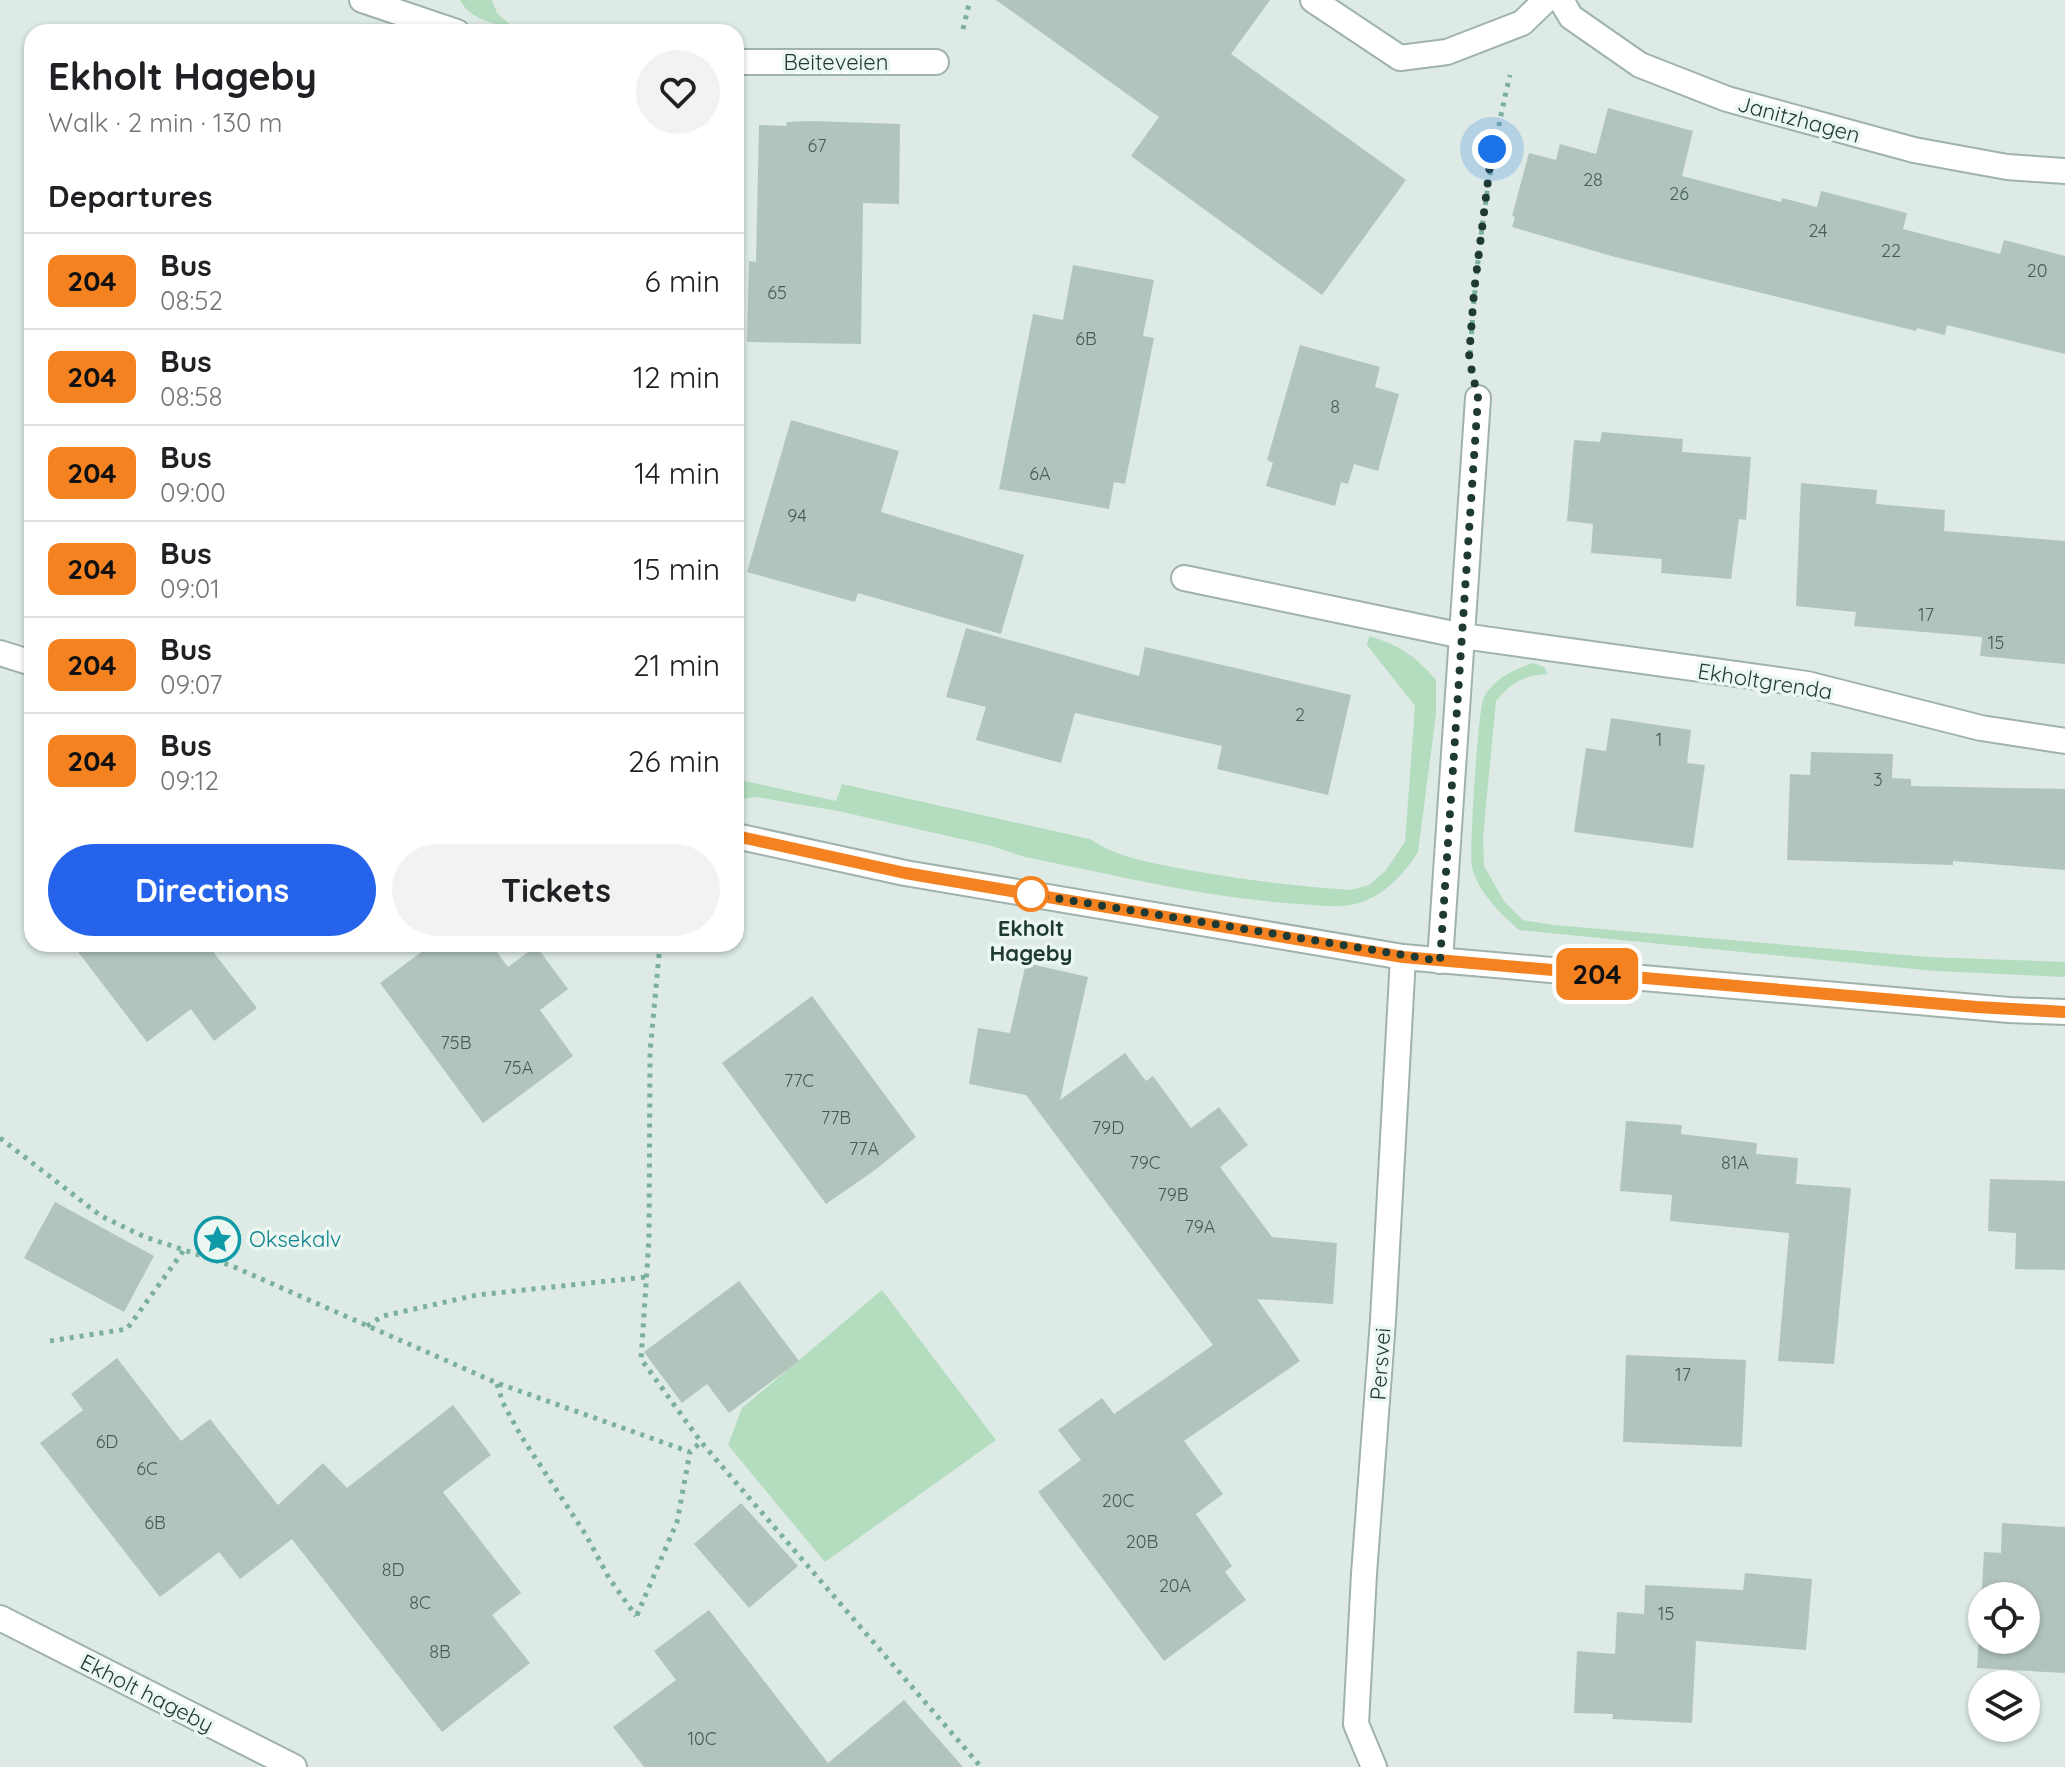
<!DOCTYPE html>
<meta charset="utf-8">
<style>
:root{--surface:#fff;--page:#f2f2f2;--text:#202124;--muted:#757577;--line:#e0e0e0;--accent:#2563eb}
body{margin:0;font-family:Quicksand,sans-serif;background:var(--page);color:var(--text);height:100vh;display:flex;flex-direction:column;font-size:30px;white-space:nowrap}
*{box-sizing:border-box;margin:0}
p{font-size:26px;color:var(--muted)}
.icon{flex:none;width:44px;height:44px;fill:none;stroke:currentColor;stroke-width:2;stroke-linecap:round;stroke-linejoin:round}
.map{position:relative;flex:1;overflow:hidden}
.side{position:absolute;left:24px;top:24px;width:720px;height:928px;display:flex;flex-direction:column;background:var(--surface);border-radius:24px;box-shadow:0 2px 6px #0004}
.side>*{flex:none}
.badge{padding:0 16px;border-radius:12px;font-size:28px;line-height:52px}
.controls{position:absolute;left:1968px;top:1582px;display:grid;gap:16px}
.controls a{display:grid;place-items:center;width:72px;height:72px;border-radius:50%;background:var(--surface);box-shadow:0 2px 6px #0004;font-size:40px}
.you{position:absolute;width:40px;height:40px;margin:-20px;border:6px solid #fff;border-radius:50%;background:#1a73e8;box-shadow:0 0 0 12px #1a73e833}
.map>.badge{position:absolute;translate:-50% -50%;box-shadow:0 0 0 4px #fff}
h2{padding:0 24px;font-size:30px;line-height:72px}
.round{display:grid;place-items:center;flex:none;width:84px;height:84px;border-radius:42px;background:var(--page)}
.overview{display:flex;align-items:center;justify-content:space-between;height:136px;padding:0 24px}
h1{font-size:38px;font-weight:800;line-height:60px}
.button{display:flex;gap:16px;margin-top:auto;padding:16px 24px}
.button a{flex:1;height:92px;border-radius:48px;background:var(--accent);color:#fff;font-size:32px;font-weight:800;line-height:92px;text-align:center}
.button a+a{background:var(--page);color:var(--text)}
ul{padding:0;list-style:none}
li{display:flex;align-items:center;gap:24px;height:96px;padding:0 24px;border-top:2px solid var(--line)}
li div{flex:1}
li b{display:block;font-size:30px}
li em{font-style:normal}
li .badge{min-width:88px;font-weight:700;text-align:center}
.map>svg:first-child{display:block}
.green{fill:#b4ddc0}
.building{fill:#b2c5bd;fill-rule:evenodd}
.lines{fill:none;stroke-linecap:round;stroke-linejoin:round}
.minor-casing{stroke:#a0b2ac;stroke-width:28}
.path{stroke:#7bb0a0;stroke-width:5;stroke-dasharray:4 6;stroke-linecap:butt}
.minor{stroke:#fff;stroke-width:24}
.line-casing{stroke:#fff;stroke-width:18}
.line{stroke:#f58220;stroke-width:12}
.walk{stroke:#1e3a33;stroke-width:8;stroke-dasharray:0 14.4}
.stop-dot{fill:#fff;stroke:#f58220;stroke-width:4}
.labels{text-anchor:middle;stroke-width:7;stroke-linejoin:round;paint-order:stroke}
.number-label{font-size:18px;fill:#435d56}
.street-label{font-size:22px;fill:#1e3a33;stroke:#edf7f2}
.stop-label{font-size:22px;font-weight:bold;fill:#1e3a33;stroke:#edf7f2}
.culture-label{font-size:22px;fill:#0d838f;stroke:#edf7f2;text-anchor:start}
</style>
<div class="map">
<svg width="2065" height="1767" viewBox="0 0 2065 1767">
<rect width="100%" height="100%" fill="#ddeae5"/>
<path class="green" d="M 460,0 L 492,0 L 497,13 L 516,30 C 495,23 471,21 460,0 Z
M 1369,636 C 1401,646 1414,655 1436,680 L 1436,714 L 1418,852 C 1404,874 1385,895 1359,903 C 1339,909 1318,905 1298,904 C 1206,898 1115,875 1025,857 L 992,846 L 838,811 L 756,797 L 736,800 L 736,779 L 836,801 L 842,784 L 1090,839 C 1117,857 1147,862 1178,868 C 1236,879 1293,886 1351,890 L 1369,885 L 1386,870 L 1405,842 L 1415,706 L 1367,645 Z
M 1533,663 L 1544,667 L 1548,674 C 1524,675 1511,683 1496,701 L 1483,837 L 1484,866 L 1504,901 L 1523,920 L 1553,925 L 1929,957 L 2065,962 L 2065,977 L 1935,971 L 1519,930 C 1500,913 1478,892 1472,867 C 1469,853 1478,706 1484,697 C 1495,678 1513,670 1533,663 Z
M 882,1290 L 996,1440 L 825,1562 L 728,1445 L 742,1408 Z"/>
<path class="building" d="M 996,0 L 1270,0 L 1231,54 L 1406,180 L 1322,295 L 1131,156 L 1159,117 Z
M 1608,108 L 1693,131 L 1682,176 L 1781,202 L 1782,198 L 1817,207 L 1821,191 L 1907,213 L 1903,229 L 2000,254 L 2004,240 L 2065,256 L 2065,354 L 1947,325 L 1945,335 L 1917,328 L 1916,331 L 1615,257 L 1512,227 L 1515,217 L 1512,216 L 1529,153 L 1556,160 L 1560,144 L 1596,154 Z
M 811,121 L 900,124 L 899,204 L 863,203 L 861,344 L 747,342 L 749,261 L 756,262 L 759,125 L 786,126 L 787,122 Z
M 1073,265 L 1154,280 L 1143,336 L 1154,338 L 1125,484 L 1114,482 L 1109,509 L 999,489 L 1033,314 L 1063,320 Z
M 1300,345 L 1380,367 L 1375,387 L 1399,394 L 1378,471 L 1354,464 L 1348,484 L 1341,482 L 1335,506 L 1266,486 L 1273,463 L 1267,460 Z
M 791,420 L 899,451 L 881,512 L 1024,555 L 1001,634 L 858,593 L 855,602 L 747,572 Z
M 1602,432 L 1683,439 L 1682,452 L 1751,457 L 1746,520 L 1739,519 L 1731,579 L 1661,573 L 1662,559 L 1591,553 L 1593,524 L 1567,521 L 1574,440 L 1600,442 Z
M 1801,483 L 1877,490 L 1876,504 L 1945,510 L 1944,531 L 2065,541 L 2065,664 L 1980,656 L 1982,637 L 1854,626 L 1856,612 L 1796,606 Z
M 966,628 L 1139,676 L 1145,647 L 1351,695 L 1328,795 L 1217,769 L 1222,746 L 1075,713 L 1061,763 L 976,740 L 986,707 L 946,697 Z
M 1611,718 L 1691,730 L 1687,763 L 1705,765 L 1693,848 L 1574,832 L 1586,748 L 1606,751 Z
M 1811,752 L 1893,754 L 1892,778 L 1911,779 L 1911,786 L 2065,789 L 2065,870 L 1953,861 L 1953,865 L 1787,860 L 1790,774 L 1810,775 Z
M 72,944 L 207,944 L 257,1008 L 214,1041 L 191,1009 L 147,1042 Z
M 432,944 L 491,944 L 508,967 L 536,946 L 568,989 L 540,1010 L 573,1056 L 483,1123 L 380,983 Z
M 1026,963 L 1088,977 L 1060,1100 L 1125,1053 L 1146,1081 L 1153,1076 L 1191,1128 L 1219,1107 L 1248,1145 L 1220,1167 L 1272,1237 L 1337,1243 L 1333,1304 L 1257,1299 L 1300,1361 L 1184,1441 L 1223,1494 L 1196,1514 L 1232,1566 L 1225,1572 L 1246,1600 L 1164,1661 L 1038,1492 L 1081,1460 L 1058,1430 L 1102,1398 L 1114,1414 L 1213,1345 L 1026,1095 L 969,1084 L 978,1028 L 1010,1033 Z
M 812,996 L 916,1137 L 875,1170 L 826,1204 L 722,1063 Z
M 1626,1121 L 1682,1125 L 1681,1134 L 1757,1143 L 1756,1154 L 1798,1158 L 1796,1184 L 1851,1188 L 1834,1364 L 1778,1361 L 1789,1233 L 1670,1221 L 1672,1195 L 1620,1191 Z
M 1990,1179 L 2065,1181 L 2065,1270 L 2015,1269 L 2016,1233 L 1988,1231 Z
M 55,1202 L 154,1256 L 124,1312 L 24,1258 Z
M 739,1281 L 799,1361 L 729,1413 L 707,1384 L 682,1403 L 644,1352 Z
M 1626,1355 L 1746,1360 L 1742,1447 L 1623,1442 Z
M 117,1358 L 181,1441 L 210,1419 L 278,1505 L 323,1463 L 347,1488 L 453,1405 L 491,1455 L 443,1492 L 521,1593 L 492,1615 L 530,1663 L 442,1732 L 292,1539 L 240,1579 L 219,1552 L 160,1597 L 40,1443 L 83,1410 L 71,1394 Z
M 741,1503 L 798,1566 L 749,1608 L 694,1544 Z
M 2002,1523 L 2065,1527 L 2065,1673 L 1977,1668 L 1984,1552 L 2001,1553 ZM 1982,1596 L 2026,1596 L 2026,1640 L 1982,1640 Z
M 1745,1573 L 1812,1579 L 1806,1650 L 1696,1641 L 1692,1723 L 1612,1719 L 1613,1714 L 1574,1713 L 1577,1651 L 1615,1654 L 1617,1612 L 1644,1614 L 1645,1585 L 1743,1590 Z
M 709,1610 L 828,1763 L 904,1700 L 963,1767 L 644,1767 L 613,1727 L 676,1680 L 654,1651 Z"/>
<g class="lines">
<defs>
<path id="minor" d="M 362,0 L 457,32
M 1313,0 L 1400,58 L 1447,52 L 1522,23 L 1546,0
M 1561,0 L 1571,17 L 1640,65 L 1727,99 L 1914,150 L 2007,167 L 2065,171
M 736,62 L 936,62
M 1184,578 L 1463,636 L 1807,684 L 1981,728 L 2065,741
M 0,653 L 32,663
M 736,836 L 905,873 L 1403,957 L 2009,1010 L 2065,1012
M 1440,961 L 1478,398
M 0,1618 L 294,1767
M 1374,1767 L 1356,1724 L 1364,1574 L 1383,1320 L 1403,957"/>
</defs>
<use href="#minor" class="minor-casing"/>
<path class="path" d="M 963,29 L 970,0
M 1470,354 C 1476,259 1488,167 1510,75
M 660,944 L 650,1052 L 649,1239 L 641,1359 L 701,1442 L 981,1767
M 0,1138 L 101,1216 L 145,1237 L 232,1266 L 497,1383 L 690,1452 L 701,1442
M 367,1326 L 383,1316 L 477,1295 L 646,1277
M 50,1341 L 127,1329 L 184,1250
M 497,1384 L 503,1403 L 521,1436 L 586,1535 L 609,1578 L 636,1616
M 637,1615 L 677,1522 L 690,1452"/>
<use href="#minor" class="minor"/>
</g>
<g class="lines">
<defs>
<path id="line" d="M 736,836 L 905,873 L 1403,957 L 1977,1007 L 2065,1012"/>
</defs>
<use href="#line" class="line-casing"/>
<use href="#line" class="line"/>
<path class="walk" d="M 1031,894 L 1440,961 L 1478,398 L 1469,358 L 1474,292 L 1492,149"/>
</g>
<defs>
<symbol id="sight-ring" viewBox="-11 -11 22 22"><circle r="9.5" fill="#edf7f2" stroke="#0f9aa8" stroke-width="1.5"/><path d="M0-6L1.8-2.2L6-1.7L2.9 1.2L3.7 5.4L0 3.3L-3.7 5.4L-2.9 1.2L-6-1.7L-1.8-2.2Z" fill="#0f9aa8"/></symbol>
</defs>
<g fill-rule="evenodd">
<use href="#sight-ring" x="192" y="1214" width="51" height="51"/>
</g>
<circle class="stop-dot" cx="1031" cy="894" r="16"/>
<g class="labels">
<g class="number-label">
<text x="817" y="152">67</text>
<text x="1593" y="186">28</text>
<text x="1679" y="200">26</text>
<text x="1818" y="237">24</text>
<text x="1891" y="257">22</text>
<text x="2037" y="277">20</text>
<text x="777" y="299">65</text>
<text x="1086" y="345">6B</text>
<text x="1335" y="413">8</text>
<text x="1040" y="480">6A</text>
<text x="797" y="522">94</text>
<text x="1926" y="621">17</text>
<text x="1996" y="649">15</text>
<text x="1300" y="721">2</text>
<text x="1659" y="746">1</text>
<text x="1878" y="786">3</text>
<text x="456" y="1049">75B</text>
<text x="518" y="1074">75A</text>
<text x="799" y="1087">77C</text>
<text x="836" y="1124">77B</text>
<text x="1108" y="1134">79D</text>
<text x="864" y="1155">77A</text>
<text x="1145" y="1169">79C</text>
<text x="1735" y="1169">81A</text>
<text x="1173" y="1201">79B</text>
<text x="1200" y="1233">79A</text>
<text x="1683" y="1381">17</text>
<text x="107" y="1448">6D</text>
<text x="147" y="1475">6C</text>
<text x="1118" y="1507">20C</text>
<text x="155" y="1529">6B</text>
<text x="1142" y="1548">20B</text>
<text x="393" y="1576">8D</text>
<text x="1175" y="1592">20A</text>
<text x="420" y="1609">8C</text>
<text x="1666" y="1620">15</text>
<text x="440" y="1658">8B</text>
<text x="702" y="1745">10C</text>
</g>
<g class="street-label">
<text x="836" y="70">Beiteveien</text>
<text transform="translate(1799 119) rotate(15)" y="8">Janitzhagen</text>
<text transform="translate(1765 681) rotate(9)" y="8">Ekholtgrenda</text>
<text transform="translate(1380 1364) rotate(-86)" y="8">Persvei</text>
<text transform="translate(147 1693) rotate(27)" y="8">Ekholt hageby</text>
</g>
<g class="stop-label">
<text x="1031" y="936">Ekholt<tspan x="1031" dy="25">Hageby</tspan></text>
</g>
<g class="culture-label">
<text x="249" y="1247">Oksekalv</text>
</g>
</g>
</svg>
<div class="controls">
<a><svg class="icon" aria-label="locate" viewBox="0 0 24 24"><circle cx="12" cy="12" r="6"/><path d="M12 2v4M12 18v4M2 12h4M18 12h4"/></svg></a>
<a><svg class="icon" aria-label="layers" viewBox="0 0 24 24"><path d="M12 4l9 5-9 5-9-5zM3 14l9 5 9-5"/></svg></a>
</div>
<div class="you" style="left:1492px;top:149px"></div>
<b class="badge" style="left:1597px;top:974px;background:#f58220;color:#111">204</b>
<section class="side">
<div class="overview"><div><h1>Ekholt Hageby</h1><p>Walk · 2 min · 130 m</p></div><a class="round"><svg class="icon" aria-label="heart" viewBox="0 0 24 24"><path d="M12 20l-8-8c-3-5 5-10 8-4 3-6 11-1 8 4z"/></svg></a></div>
<h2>Departures</h2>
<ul>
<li><span class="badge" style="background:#f58220;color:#111">204</span><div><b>Bus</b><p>08:52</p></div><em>6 min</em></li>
<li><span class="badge" style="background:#f58220;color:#111">204</span><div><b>Bus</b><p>08:58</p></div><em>12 min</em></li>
<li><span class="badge" style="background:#f58220;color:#111">204</span><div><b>Bus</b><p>09:00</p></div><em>14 min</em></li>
<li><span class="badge" style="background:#f58220;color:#111">204</span><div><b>Bus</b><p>09:01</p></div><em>15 min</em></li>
<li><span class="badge" style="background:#f58220;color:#111">204</span><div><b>Bus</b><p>09:07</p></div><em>21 min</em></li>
<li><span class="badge" style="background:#f58220;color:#111">204</span><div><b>Bus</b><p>09:12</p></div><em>26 min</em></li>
</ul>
<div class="button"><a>Directions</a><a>Tickets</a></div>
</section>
</div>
